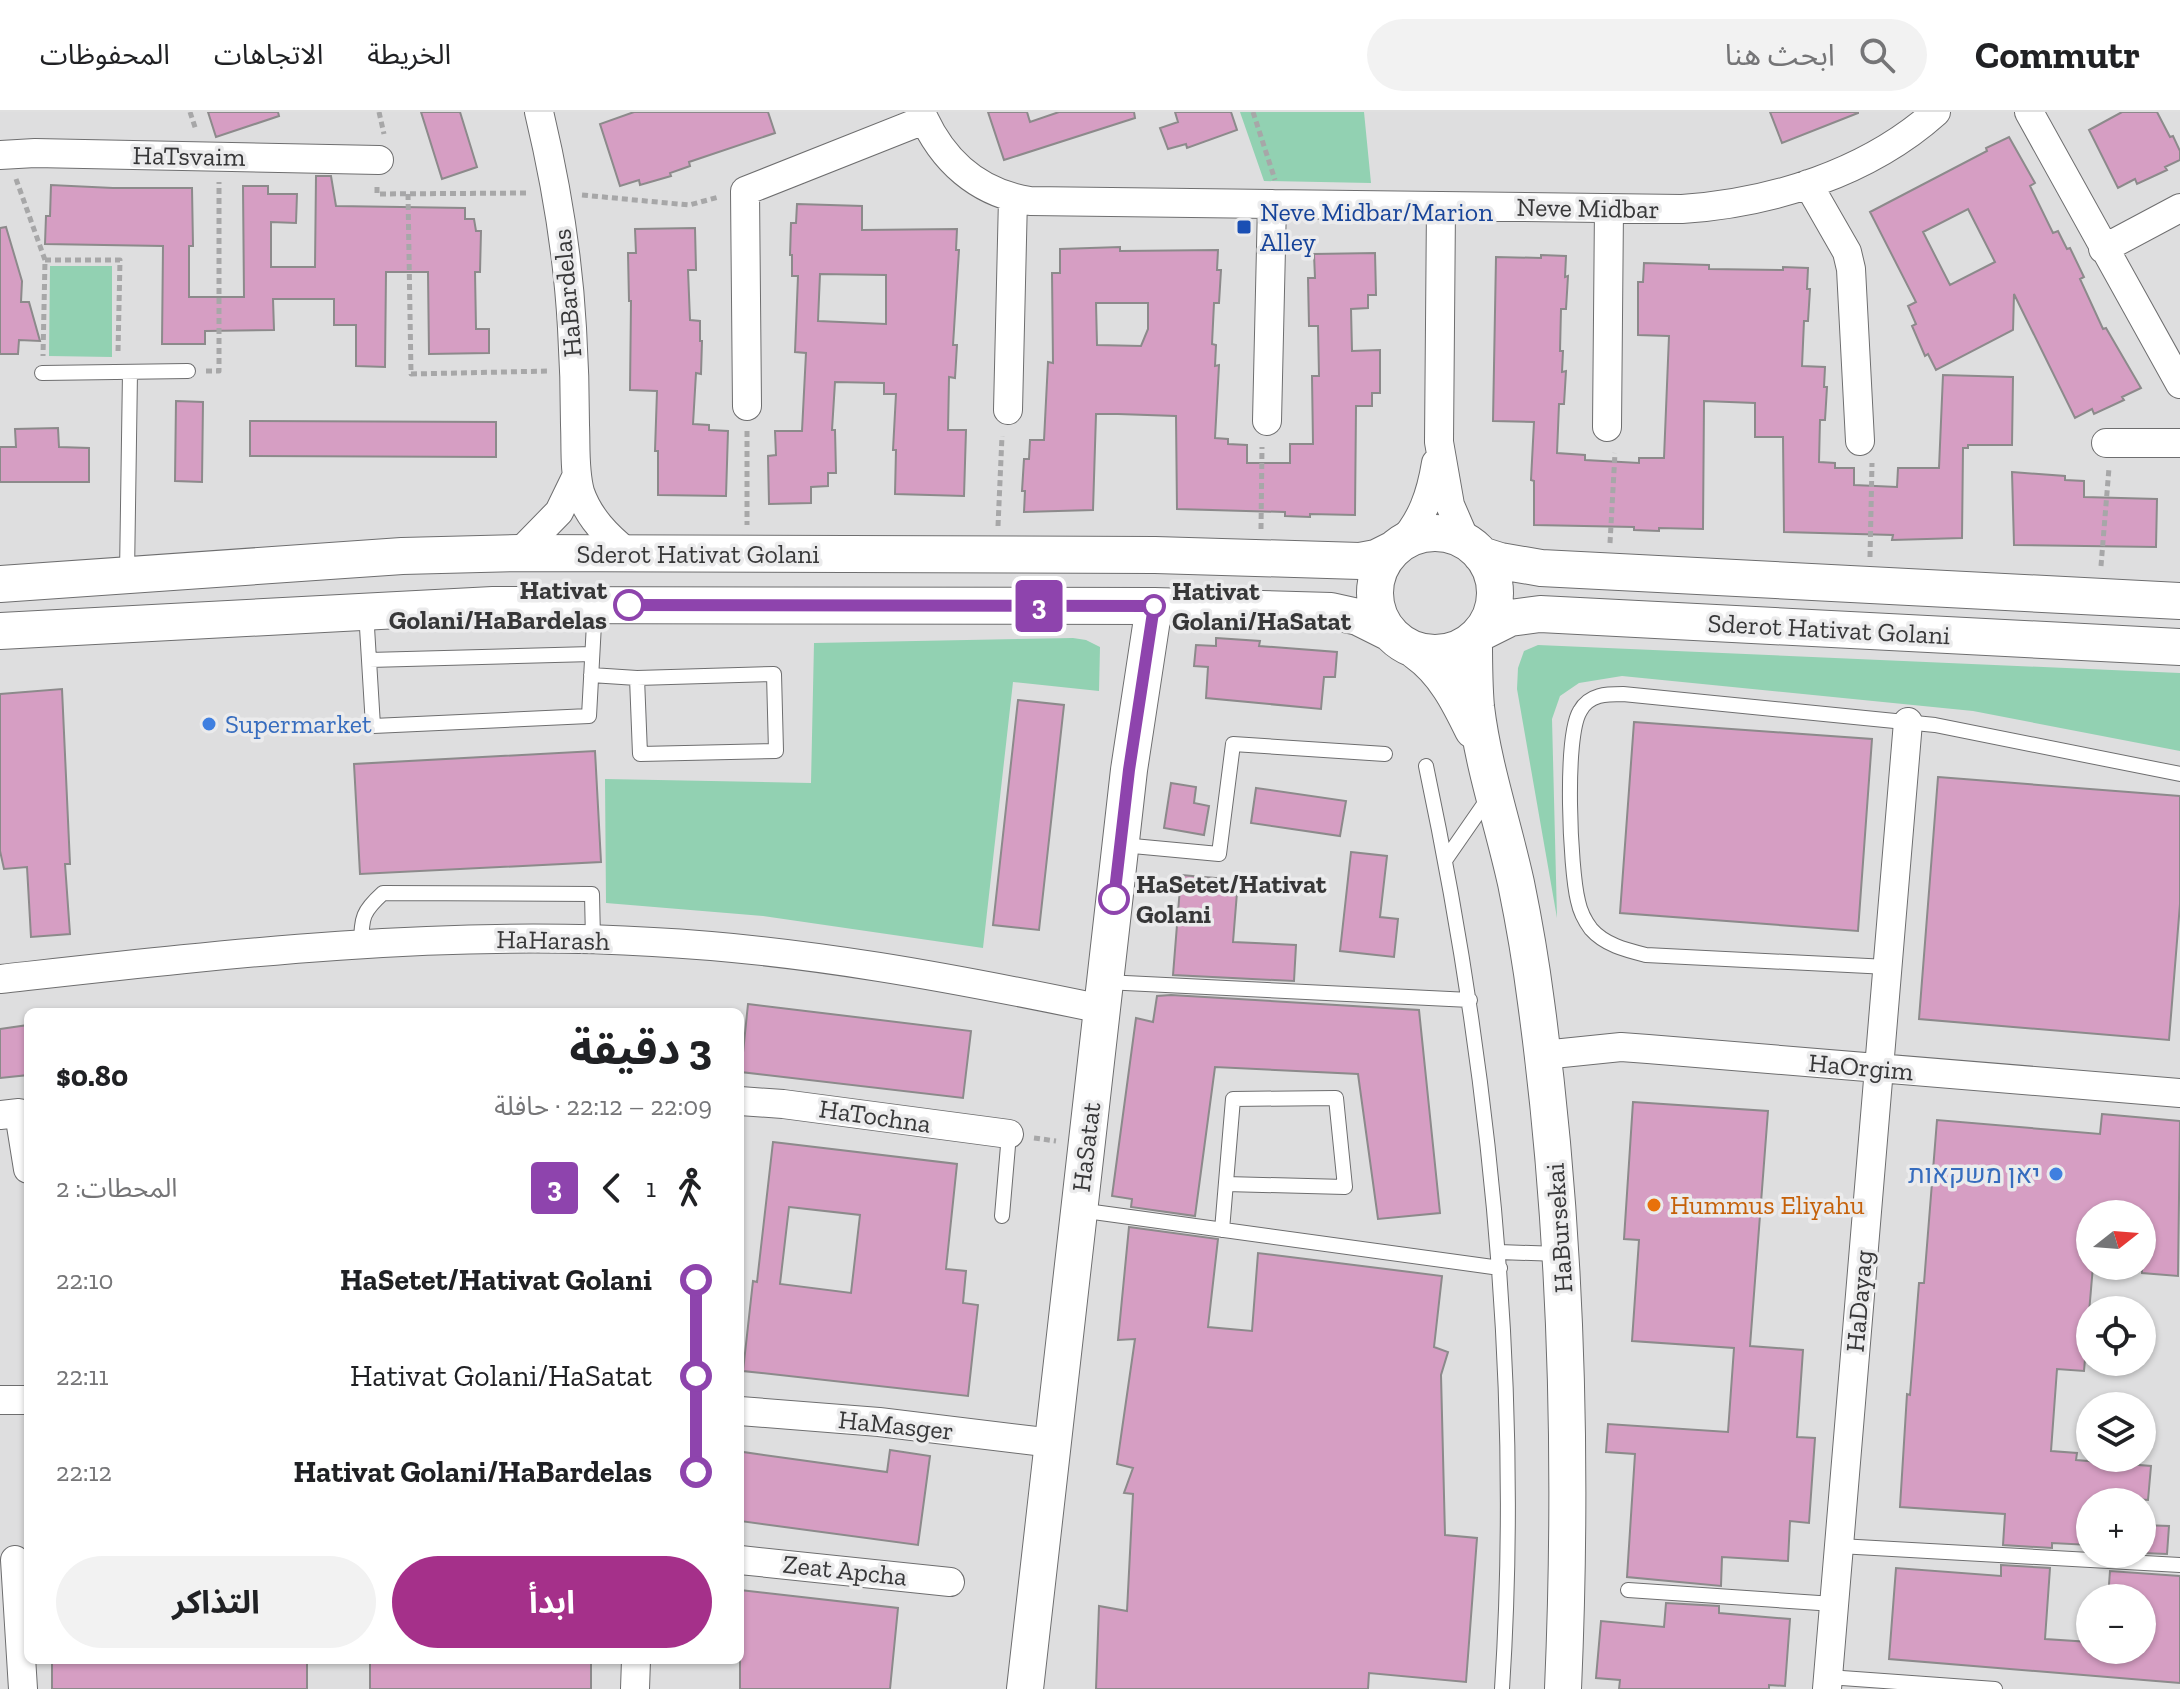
<!DOCTYPE html>
<html lang="ar">
<meta charset="utf-8">
<style>
:root{--surface:#fff;--page:#f2f2f2;--text:#202124;--muted:#757577;--line:#e0e0e0;--accent:#a5308a}
body{margin:0;font-family:"Zilla Slab","Noto Sans Arabic",Heebo,serif;background:var(--page);color:var(--text);direction:rtl;height:100vh;display:flex;flex-direction:column;font-size:30px;white-space:nowrap}
*{box-sizing:border-box;margin:0}
p{font-size:26px;color:var(--muted)}
.icon{flex:none;width:44px;height:44px;fill:none;stroke:currentColor;stroke-width:2;stroke-linecap:round;stroke-linejoin:round}
.map{position:relative;flex:1;overflow:hidden;direction:ltr}
.details{position:absolute;left:24px;top:896px;width:720px;height:656px;display:flex;flex-direction:column;background:var(--surface);border-radius:12px;box-shadow:0 2px 6px #0004;direction:rtl}
.details>*{flex:none}
.badge{padding:0 16px;border-radius:6px;font-size:28px;line-height:52px}
.needle{width:52px;rotate:73deg}
.controls{position:absolute;left:2076px;top:1088px;display:grid;gap:16px}
.controls a{display:grid;place-items:center;width:80px;height:80px;border-radius:50%;background:var(--surface);box-shadow:0 2px 6px #0004;font-size:40px}
.map>.badge{position:absolute;translate:-50% -50%;box-shadow:0 0 0 4px #fff}
.legs{display:flex;align-items:center;gap:12px;height:88px;padding:0 32px;font-size:26px}
.legs p{margin-inline-start:auto}
.overview{display:flex;align-items:center;justify-content:space-between;height:136px;padding:0 32px}
h1{font-size:44px;font-weight:700;line-height:60px}
.button{display:flex;gap:16px;margin-top:auto;padding:16px 32px}
.button a{flex:1;height:92px;border-radius:48px;background:var(--accent);color:#fff;font-size:32px;font-weight:700;line-height:92px;text-align:center}
.button a+a{background:var(--page);color:var(--text)}
ul{padding:0 32px;list-style:none}
li{display:flex;align-items:center;gap:28px;height:96px;font-size:30px}
li i{display:grid;place-items:center;width:12px;height:100%;margin:0 10px;background:currentColor}
li i::after{content:'';width:20px;height:20px;margin:-10px;border:6px solid;border-radius:50%;background:var(--surface)}
li p{margin-inline-start:auto}
li:first-child i{background:linear-gradient(#0000 50%,currentColor 0)}
li:last-child i{background:linear-gradient(currentColor 50%,#0000 0)}
header{display:flex;align-items:center;gap:48px;box-sizing:border-box;height:112px;padding:0 40px;background:var(--surface);border-bottom:2px solid var(--line)}
header strong{font-size:38px}
nav{display:flex;gap:44px;margin-inline-start:auto;font-size:28px}
.search{width:560px;height:72px;background:var(--page);display:flex;align-items:center;gap:20px;box-sizing:border-box;padding:0 28px;border-radius:44px;color:var(--muted);font-size:30px}
.map>svg:first-child{display:block}
.green{fill:#92d1b2}
.building{fill:#d69ec3;stroke:#8c8a8b;stroke-width:2;fill-rule:evenodd}
.lines{fill:none;stroke-linecap:round;stroke-linejoin:round}
.service-casing{stroke:#6e6e6f;stroke-width:16}
.minor-casing{stroke:#6e6e6f;stroke-width:30}
.tertiary-casing{stroke:#6e6e6f;stroke-width:38}
.path{stroke:#a7a7a8;stroke-width:5;stroke-dasharray:6 4;stroke-linecap:butt}
.service{stroke:#fff;stroke-width:14}
.minor{stroke:#fff;stroke-width:28}
.tertiary{stroke:#fff;stroke-width:36}
.line-1-casing{stroke:#fff;stroke-width:18}
.line-1{stroke:#8e44ad;stroke-width:12}
.transit-dot{fill:#1a4fb4;stroke:#ebebec;stroke-width:3}
.stop-1-dot{fill:#fff;stroke:#8e44ad;stroke-width:4}
.shop-dot{fill:#3f7fe0;stroke:#ebebec;stroke-width:3}
.food-dot{fill:#e8710a;stroke:#ebebec;stroke-width:3}
.labels{text-anchor:middle;stroke-width:7;stroke-linejoin:round;paint-order:stroke}
.street-label{font-size:26px;fill:#373738;stroke:#ebebec}
.transit-label{font-size:26px;fill:#164399;stroke:#ebebec;text-anchor:start}
.stop-label{font-size:26px;font-weight:bold;fill:#373738;stroke:#ebebec;text-anchor:start}
.shop-label{font-size:26px;fill:#366cbe;stroke:#ebebec;text-anchor:start}
.food-label{font-size:26px;fill:#c56008;stroke:#ebebec;text-anchor:start}
</style>
<header>
<strong>Commutr</strong>
<div class="search"><svg class="icon" aria-label="search" viewBox="0 0 24 24"><circle cx="10" cy="10" r="6"/><path d="M15 15l6 6"/></svg>ابحث هنا</div>
<nav><a>الخريطة</a><a>الاتجاهات</a><a>المحفوظات</a></nav>
</header>
<div class="map">
<svg width="2180" height="1577" viewBox="0 0 2180 1577">
<rect width="100%" height="100%" fill="#dededf"/>
<path class="green" d="M 1240,0 L 1364,0 L 1371,71 L 1264,69 Z
M 50,154 L 112,154 L 112,245 L 49,244 Z
M 1073,526 L 1086,528 L 1100,535 L 1099,579 L 1013,570 L 983,836 L 763,804 L 606,791 L 605,667 L 811,671 L 814,531 Z
M 1538,533 L 2180,561 L 2180,639 L 1973,599 L 1622,564 L 1579,571 L 1560,584 L 1552,607 L 1557,806 L 1517,577 L 1518,556 L 1524,539 Z"/>
<path class="building" d="M 208,0 L 278,0 L 279,4 L 216,25 Z
M 421,0 L 460,0 L 477,55 L 442,67 Z
M 634,0 L 768,0 L 775,21 L 689,50 L 690,54 L 670,61 L 671,64 L 640,73 L 639,68 L 620,74 L 600,12 Z
M 988,0 L 1027,0 L 1030,10 L 1059,0 L 1134,0 L 1135,6 L 1004,48 Z
M 1175,0 L 1231,0 L 1237,18 L 1187,36 L 1186,32 L 1168,37 L 1160,16 L 1178,10 Z
M 1770,0 L 1858,0 L 1858,1 L 1782,31 Z
M 2122,0 L 2157,0 L 2170,25 L 2173,24 L 2180,39 L 2180,48 L 2165,55 L 2167,58 L 2137,72 L 2135,67 L 2118,76 L 2089,18 Z
M 2009,25 L 2035,71 L 2030,74 L 2053,121 L 2058,119 L 2067,137 L 2070,136 L 2084,165 L 2080,167 L 2103,217 L 2106,216 L 2141,276 L 2122,285 L 2124,288 L 2094,302 L 2092,297 L 2075,306 L 2014,182 L 2013,218 L 1936,258 L 1928,242 L 1925,244 L 1912,214 L 1916,212 L 1908,194 L 1916,190 L 1870,100 L 1987,39 L 1986,36 ZM 1968,97 L 1995,150 L 1950,173 L 1923,120 Z
M 316,64 L 331,64 L 336,94 L 465,96 L 465,107 L 474,107 L 476,119 L 481,119 L 480,160 L 475,160 L 476,217 L 489,217 L 489,241 L 429,242 L 428,160 L 386,160 L 385,255 L 356,254 L 356,213 L 334,213 L 334,187 L 273,187 L 274,218 L 205,219 L 205,232 L 162,232 L 163,134 L 45,132 L 46,104 L 50,104 L 51,73 L 113,76 L 192,76 L 193,134 L 189,134 L 189,185 L 244,185 L 243,74 L 268,74 L 268,82 L 297,82 L 296,111 L 271,110 L 271,155 L 315,155 Z
M 797,92 L 862,94 L 862,118 L 957,117 L 956,138 L 959,138 L 953,233 L 957,233 L 955,266 L 949,265 L 948,318 L 966,318 L 964,384 L 895,382 L 896,338 L 893,338 L 896,282 L 884,282 L 884,271 L 835,270 L 832,318 L 835,318 L 836,361 L 828,361 L 828,374 L 811,375 L 811,391 L 769,392 L 768,344 L 776,343 L 775,319 L 802,319 L 806,241 L 795,240 L 798,164 L 792,164 L 792,143 L 790,143 L 791,111 L 796,111 ZM 820,162 L 886,163 L 886,212 L 818,209 Z
M 6,115 L 22,169 L 21,190 L 29,190 L 40,229 L 19,228 L 18,242 L 0,242 L 0,116 Z
M 695,116 L 696,158 L 688,158 L 690,208 L 700,209 L 700,229 L 702,229 L 701,262 L 696,261 L 693,312 L 709,313 L 709,318 L 728,319 L 726,384 L 658,383 L 658,339 L 655,339 L 657,279 L 630,278 L 631,189 L 629,189 L 628,141 L 636,141 L 635,117 Z
M 1120,135 L 1120,139 L 1218,138 L 1217,158 L 1221,158 L 1219,191 L 1214,191 L 1212,232 L 1216,233 L 1215,254 L 1219,253 L 1215,326 L 1228,327 L 1228,332 L 1247,333 L 1247,351 L 1290,351 L 1290,332 L 1313,332 L 1312,264 L 1319,264 L 1318,214 L 1309,214 L 1308,166 L 1315,166 L 1314,142 L 1375,141 L 1376,183 L 1368,183 L 1368,196 L 1351,197 L 1352,239 L 1380,238 L 1380,281 L 1372,281 L 1372,294 L 1356,294 L 1355,403 L 1310,402 L 1310,405 L 1285,404 L 1285,400 L 1177,397 L 1176,304 L 1118,302 L 1096,302 L 1093,398 L 1024,400 L 1025,379 L 1022,379 L 1024,347 L 1029,347 L 1030,328 L 1044,328 L 1048,250 L 1053,251 L 1052,161 L 1060,161 L 1060,137 ZM 1096,191 L 1148,191 L 1148,217 L 1141,234 L 1097,233 Z
M 1541,143 L 1566,144 L 1565,165 L 1568,164 L 1566,197 L 1561,197 L 1560,239 L 1563,239 L 1562,260 L 1566,259 L 1564,292 L 1559,292 L 1557,341 L 1585,343 L 1585,348 L 1639,351 L 1639,346 L 1664,346 L 1669,224 L 1638,223 L 1638,170 L 1643,170 L 1644,151 L 1709,153 L 1709,157 L 1783,158 L 1783,155 L 1808,156 L 1807,177 L 1810,177 L 1808,209 L 1804,209 L 1802,254 L 1825,255 L 1824,275 L 1827,275 L 1825,308 L 1820,308 L 1819,350 L 1835,351 L 1835,356 L 1854,356 L 1854,373 L 1897,375 L 1898,356 L 1939,356 L 1943,263 L 2013,265 L 2012,333 L 1968,333 L 1968,336 L 1963,336 L 1962,426 L 1892,428 L 1893,423 L 1784,420 L 1783,325 L 1755,325 L 1755,291 L 1704,289 L 1703,417 L 1659,416 L 1659,419 L 1634,418 L 1634,415 L 1534,413 L 1534,369 L 1531,368 L 1534,310 L 1493,309 L 1496,145 L 1541,146 Z
M 176,289 L 203,290 L 202,370 L 175,369 Z
M 250,309 L 496,310 L 496,345 L 250,344 Z
M 58,316 L 59,335 L 89,336 L 89,370 L 0,370 L 0,335 L 16,335 L 15,317 Z
M 2012,360 L 2065,364 L 2065,368 L 2084,369 L 2084,385 L 2157,387 L 2156,435 L 2014,433 Z
M 1216,526 L 1260,529 L 1259,534 L 1337,540 L 1335,565 L 1324,565 L 1321,597 L 1206,586 L 1208,555 L 1194,554 L 1196,533 L 1216,534 Z
M 62,577 L 70,752 L 65,752 L 70,822 L 31,825 L 27,755 L 4,757 L 0,739 L 0,582 Z
M 1018,588 L 1064,593 L 1039,818 L 993,813 Z
M 1634,610 L 1872,627 L 1858,819 L 1620,801 Z
M 595,639 L 601,750 L 360,762 L 354,652 Z
M 1938,665 L 2180,684 L 2180,792 L 2169,928 L 1919,907 Z
M 1171,671 L 1196,675 L 1194,691 L 1209,694 L 1204,723 L 1164,716 Z
M 1256,676 L 1346,689 L 1340,724 L 1251,711 Z
M 1351,740 L 1387,744 L 1380,805 L 1398,807 L 1394,845 L 1340,839 Z
M 1181,763 L 1238,768 L 1233,830 L 1296,833 L 1294,869 L 1173,863 Z
M 1171,883 L 1419,898 L 1440,1101 L 1378,1107 L 1358,962 L 1215,955 L 1195,1104 L 1131,1095 L 1132,1087 L 1112,1084 L 1136,906 L 1153,910 L 1157,884 Z
M 748,892 L 971,919 L 963,986 L 741,960 Z
M 28,913 L 28,963 L 0,966 L 0,917 Z
M 1633,990 L 1768,999 L 1750,1234 L 1803,1238 L 1797,1325 L 1815,1326 L 1809,1411 L 1790,1409 L 1788,1449 L 1722,1445 L 1721,1474 L 1627,1465 L 1635,1342 L 1606,1340 L 1608,1312 L 1728,1320 L 1734,1236 L 1632,1229 L 1639,1128 L 1624,1127 Z
M 2102,1002 L 2180,1009 L 2178,1164 L 2142,1161 L 2142,1102 L 2090,1102 L 2090,1154 L 2093,1154 L 2084,1259 L 2057,1257 L 2051,1339 L 2077,1341 L 2076,1348 L 2151,1354 L 2148,1388 L 2096,1384 L 2096,1390 L 2090,1390 L 2090,1433 L 2052,1431 L 2052,1436 L 2003,1433 L 2005,1402 L 1900,1395 L 1907,1282 L 1910,1283 L 1919,1171 L 1924,1171 L 1937,1008 L 2100,1022 Z
M 773,1030 L 957,1052 L 946,1157 L 966,1159 L 963,1191 L 978,1193 L 968,1284 L 743,1259 L 753,1169 L 757,1170 ZM 789,1095 L 860,1103 L 851,1181 L 780,1172 Z
M 1129,1115 L 1218,1127 L 1208,1215 L 1252,1219 L 1258,1141 L 1442,1164 L 1434,1235 L 1448,1240 L 1441,1263 L 1445,1423 L 1477,1426 L 1466,1570 L 1369,1561 L 1368,1577 L 1096,1577 L 1099,1494 L 1127,1499 L 1133,1382 L 1124,1381 L 1133,1356 L 1117,1352 L 1135,1227 L 1118,1228 Z
M 890,1338 L 930,1344 L 918,1433 L 740,1409 L 743,1340 L 887,1360 Z
M 2142,1413 L 2169,1414 L 2167,1442 L 2142,1441 Z
M 2001,1453 L 2050,1456 L 2045,1527 L 2090,1530 L 2090,1538 L 2142,1538 L 2142,1486 L 2108,1486 L 2110,1459 L 2180,1464 L 2180,1571 L 1889,1547 L 1896,1456 L 2001,1464 Z
M 740,1478 L 898,1496 L 890,1577 L 740,1577 Z
M 1666,1491 L 1719,1494 L 1719,1501 L 1790,1507 L 1785,1574 L 1769,1573 L 1769,1577 L 1619,1577 L 1620,1568 L 1596,1566 L 1601,1509 L 1664,1515 Z
M 52,1548 L 307,1548 L 307,1577 L 52,1577 Z
M 370,1548 L 591,1548 L 591,1577 L 370,1577 Z"/>
<g class="lines">
<defs>
<path id="service" d="M 42,261 L 188,259
M 127,462 L 130,260
M 366,499 L 373,614 L 589,604 L 595,493
M 369,548 L 592,542
M 591,563 L 637,566 L 774,562 L 776,639 L 640,642 L 637,566
M 1426,654 C 1490,957 1522,1267 1502,1577
M 1122,733 L 1219,742 L 1233,632 L 1385,642
M 1446,747 L 1489,685
M 361,832 C 362,805 362,800 383,781 L 592,782 L 593,828
M 1888,855 L 1646,843 C 1626,838 1605,833 1591,817 C 1585,809 1580,799 1578,789 C 1570,757 1564,625 1580,599 C 1589,582 1607,582 1623,582 L 1935,613 L 2180,662
M 1105,870 L 1470,888
M 1079,1098 L 1500,1156
M 1002,1104 L 1009,1022
M 1222,1118 L 1233,987 L 1336,986 L 1345,1075 L 1226,1072
M 1499,1140 L 1559,1142
M 1839,1434 L 2180,1453
M 1628,1478 L 1834,1492
M 1828,1565 L 1995,1577"/>
<path id="minor" d="M 539,0 C 556,71 568,143 572,216 C 574,248 575,281 575,313 C 576,335 574,358 580,380 C 589,406 607,424 628,441
M 921,0 C 942,49 978,81 1030,89 L 1682,97 C 1772,91 1868,61 1936,0
M 2029,0 L 2180,272
M 0,43 L 35,41 L 379,48
M 1808,72 L 1847,140 L 1851,157 L 1860,329
M 1441,94 L 1439,330 L 1450,393 L 1466,430
M 2103,137 L 2180,96
M 747,294 L 745,79 L 924,8
M 1008,298 L 1013,86
M 1267,309 L 1272,92
M 1607,315 L 1609,96
M 2106,331 L 2180,331
M 1400,432 C 1422,409 1431,382 1436,351
M 519,441 L 559,400 L 576,365
M 0,867 C 216,843 435,817 653,830 C 805,838 953,866 1102,897
M 1543,943 L 1621,935 L 1648,937 L 2180,981
M 740,989 L 783,992 L 1009,1022
M 0,1003 L 19,1001 L 28,1057
M 0,1288 L 28,1288
M 740,1299 L 879,1310 L 1053,1331
M 15,1448 L 23,1577
M 740,1448 L 950,1470
M 635,1577 L 636,1548
M 1827,1577 L 1908,610"/>
<path id="tertiary" d="M1375 481a60 60 0 1 1 120 0a60 60 0 1 1-120 0Z
M 1481,443 L 1500,449 L 1541,456 L 2180,489
M 0,472 L 402,444 L 519,441 L 1155,443 L 1360,449 L 1376,446 L 1394,437
M 0,519 L 493,493 L 1154,494 L 1331,499 L 1358,505 L 1388,520
M 1482,520 L 1510,506 L 1540,502 L 2180,535
M 1474,528 C 1474,550 1474,573 1476,595 C 1483,654 1503,712 1516,771 C 1524,810 1531,851 1536,890 C 1567,1118 1573,1347 1563,1577
M 1417,540 C 1444,559 1459,589 1473,618
M 1025,1577 L 1129,658 L 1154,494"/>
</defs>
<use href="#service" class="service-casing"/>
<use href="#minor" class="minor-casing"/>
<use href="#tertiary" class="tertiary-casing"/>
<path class="path" d="M 190,0 L 196,18
M 379,0 L 384,22
M 1253,0 L 1275,68
M 16,67 L 45,148 L 43,244
M 377,75 L 377,82 L 528,81
M 408,82 L 411,262 L 549,259
M 582,83 L 689,93 L 719,85
M 45,148 L 120,148 L 118,240
M 206,259 L 219,259 L 219,70
M 747,319 L 747,413
M 998,414 L 1002,324
M 1261,417 L 1262,335
M 1610,431 L 1615,341
M 1870,445 L 1872,351
M 2101,454 L 2109,356
M 1034,1026 L 1056,1029"/>
<use href="#service" class="service"/>
<use href="#minor" class="minor"/>
<use href="#tertiary" class="tertiary"/>
</g>
<g class="lines">
<defs>
<path id="line-1" d="M 629,493 L 1154,494 L 1129,658 L 1114,787"/>
</defs>
<use href="#line-1" class="line-1-casing"/>
<use href="#line-1" class="line-1"/>
</g>
<rect class="transit-dot" x="1236" y="107" width="16" height="16" rx="4"/>
<g class="stop-1-dot">
<circle cx="629" cy="493" r="14"/>
<circle cx="1154" cy="494" r="10"/>
<circle cx="1114" cy="787" r="14"/>
</g>
<g class="shop-dot">
<circle cx="209" cy="612" r="8"/>
<circle cx="2056" cy="1062" r="8"/>
</g>
<circle class="food-dot" cx="1654" cy="1093" r="8"/>
<g class="labels">
<g class="street-label">
<text transform="translate(189 44) rotate(1)" y="9">HaTsvaim</text>
<text transform="translate(1588 96) rotate(1)" y="9">Neve Midbar</text>
<text transform="translate(567 181) rotate(-95)" y="9">HaBardelas</text>
<text x="698" y="451">Sderot Hativat Golani</text>
<text transform="translate(1829 517) rotate(3)" y="9">Sderot Hativat Golani</text>
<text transform="translate(553 828) rotate(1)" y="9">HaHarash</text>
<text transform="translate(1861 955) rotate(5)" y="9">HaOrgim</text>
<text transform="translate(875 1004) rotate(8)" y="9">HaTochna</text>
<text transform="translate(1086 1035) rotate(-83)" y="9">HaSatat</text>
<text transform="translate(1559 1116) rotate(-94)" y="9">HaBursekai</text>
<text transform="translate(1859 1189) rotate(-85)" y="9">HaDayag</text>
<text transform="translate(896 1313) rotate(6)" y="9">HaMasger</text>
<text transform="translate(845 1458) rotate(6)" y="9">Zeat Apcha</text>
</g>
<g class="transit-label">
<text x="1260" y="109">Neve Midbar/Marion<tspan x="1260" dy="30">Alley</tspan></text>
</g>
<g class="stop-label">
<text x="607" y="487" text-anchor="end">Hativat<tspan x="607" dy="30">Golani/HaBardelas</tspan></text>
<text x="1172" y="488">Hativat<tspan x="1172" dy="30">Golani/HaSatat</tspan></text>
<text x="1136" y="781">HaSetet/Hativat<tspan x="1136" dy="30">Golani</tspan></text>
</g>
<g class="shop-label">
<text x="225" y="621">Supermarket</text>
<text x="2040" y="1071" text-anchor="end">יאן משקאות</text>
</g>
<g class="food-label">
<text x="1670" y="1102">Hummus Eliyahu</text>
</g>
</g>
</svg>
<div class="controls">
<a><svg class="needle" viewBox="-14 -14 28 28"><path d="M0-13l5 13h-10z" fill="#e53935"/><path d="M0 13l5-13h-10z" fill="#757577"/></svg></a>
<a><svg class="icon" aria-label="locate" viewBox="0 0 24 24"><circle cx="12" cy="12" r="6"/><path d="M12 2v4M12 18v4M2 12h4M18 12h4"/></svg></a>
<a><svg class="icon" aria-label="layers" viewBox="0 0 24 24"><path d="M12 4l9 5-9 5-9-5zM3 14l9 5 9-5"/></svg></a>
<a>+</a>
<a>−</a>
</div>
<b class="badge" style="left:1039px;top:494px;background:#8e44ad;color:#fff">3</b>
<section class="details">
<div class="overview"><div><h1>3 دقيقة</h1><p>22:09 – 22:12 · حافلة</p></div><b>$0.80</b></div>
<div class="legs"><svg class="icon" aria-label="walk" viewBox="0 0 24 24"><circle cx="13" cy="4" r="2"/><path d="M13 8l-2 6 4 7M11 14l-3 7M7 12l3-4h3l4 4"/></svg>1<svg class="icon" aria-label="back" viewBox="0 0 24 24"><path d="M15 5l-7 7 7 7"/></svg><b class="badge" style="background:#8e44ad;color:#fff">3</b><p>المحطات: 2</p></div>
<ul>
<li><i style="color:#8e44ad"></i><b>HaSetet/Hativat Golani</b><p>22:10</p></li>
<li><i style="color:#8e44ad"></i><span>Hativat Golani/HaSatat</span><p>22:11</p></li>
<li><i style="color:#8e44ad"></i><b>Hativat Golani/HaBardelas</b><p>22:12</p></li>
</ul>
<div class="button"><a>ابدأ</a><a>التذاكر</a></div>
</section>
</div>
